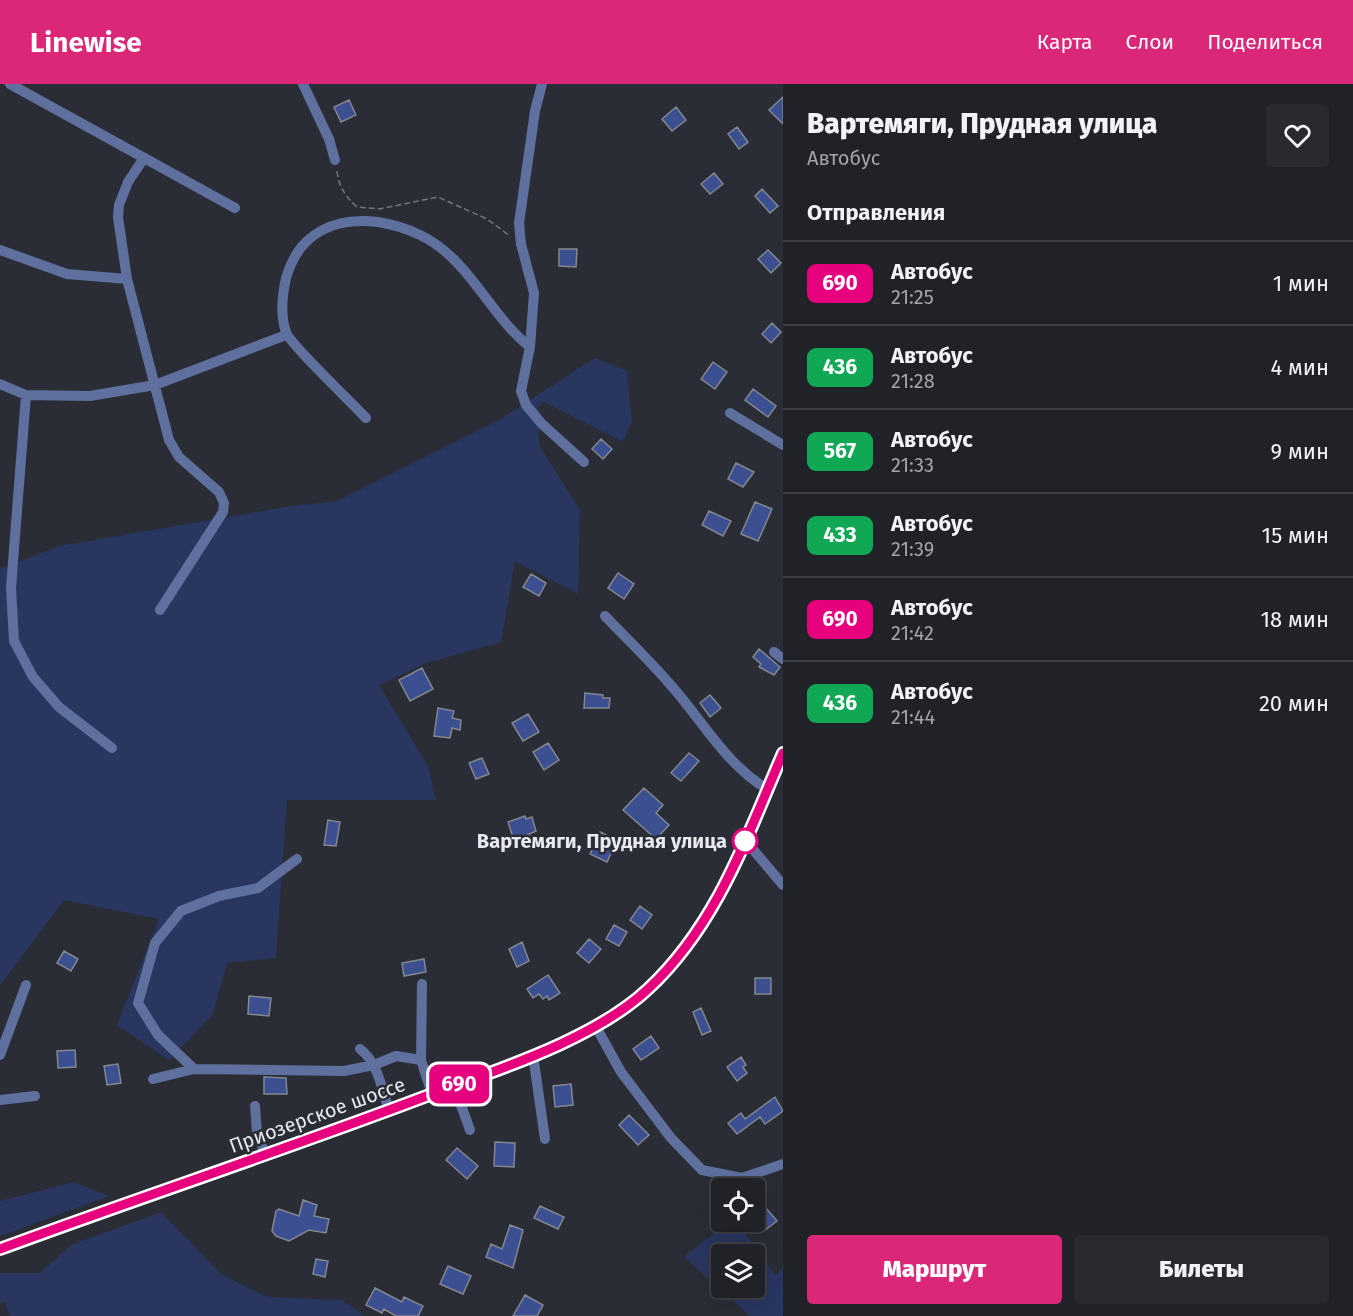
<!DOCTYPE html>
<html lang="ru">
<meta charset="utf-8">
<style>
:root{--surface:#202228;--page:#282a30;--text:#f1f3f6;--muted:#a2a4a8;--line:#3d3f45;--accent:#db2777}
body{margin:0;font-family:"Fira Sans",sans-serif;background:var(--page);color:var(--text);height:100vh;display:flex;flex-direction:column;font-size:22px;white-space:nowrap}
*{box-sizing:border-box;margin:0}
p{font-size:20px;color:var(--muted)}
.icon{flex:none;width:33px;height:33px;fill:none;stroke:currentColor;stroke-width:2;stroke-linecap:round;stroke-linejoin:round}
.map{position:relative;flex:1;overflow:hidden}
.details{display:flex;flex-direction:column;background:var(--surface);width:570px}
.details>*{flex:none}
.badge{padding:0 12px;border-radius:9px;font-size:21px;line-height:39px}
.tools{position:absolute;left:711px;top:1094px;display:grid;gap:12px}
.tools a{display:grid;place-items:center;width:54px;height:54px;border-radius:6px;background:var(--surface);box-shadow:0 6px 24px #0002,0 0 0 2px var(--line);font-size:30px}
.map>.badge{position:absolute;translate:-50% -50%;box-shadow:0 0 0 3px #fff}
h2{padding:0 24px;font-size:22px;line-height:54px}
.round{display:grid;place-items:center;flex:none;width:63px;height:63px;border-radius:6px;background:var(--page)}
.head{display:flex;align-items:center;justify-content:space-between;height:102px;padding:0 24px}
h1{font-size:28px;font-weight:800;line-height:45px}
.button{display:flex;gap:12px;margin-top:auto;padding:12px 24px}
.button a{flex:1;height:69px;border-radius:6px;background:var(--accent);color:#fff;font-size:24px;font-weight:800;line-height:69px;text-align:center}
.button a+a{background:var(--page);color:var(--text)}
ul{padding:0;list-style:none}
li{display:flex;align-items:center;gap:18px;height:84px;padding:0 24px;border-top:2px solid var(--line)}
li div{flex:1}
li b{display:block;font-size:22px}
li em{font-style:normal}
li .badge{min-width:66px;font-weight:700;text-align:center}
header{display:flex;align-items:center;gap:36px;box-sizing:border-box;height:84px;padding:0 30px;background:var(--accent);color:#fff}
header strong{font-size:28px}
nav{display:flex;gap:33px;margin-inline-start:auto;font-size:21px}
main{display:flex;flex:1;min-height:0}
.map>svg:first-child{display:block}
.green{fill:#293660;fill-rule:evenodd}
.building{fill:#3b4f91;stroke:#838790;stroke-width:1.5}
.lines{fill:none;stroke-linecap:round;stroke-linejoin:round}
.path{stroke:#73757c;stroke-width:1.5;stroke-dasharray:6 3;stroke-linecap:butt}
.minor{stroke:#5f709f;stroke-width:10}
.major{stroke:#9fb4ee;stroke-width:12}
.line-casing{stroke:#fff;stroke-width:14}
.line{stroke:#e6007e;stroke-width:9}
.stop-dot{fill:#fff;stroke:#e6007e;stroke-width:3}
.labels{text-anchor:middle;stroke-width:5;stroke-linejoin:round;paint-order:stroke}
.stop-label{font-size:20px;font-weight:bold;fill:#e7e9ee;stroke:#2a2d35;text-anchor:end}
.street-label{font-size:20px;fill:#e7e9ee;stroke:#2a2d35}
</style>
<header>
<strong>Linewise</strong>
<nav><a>Карта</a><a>Слои</a><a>Поделиться</a></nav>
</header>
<main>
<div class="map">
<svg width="783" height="1232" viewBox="0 0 783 1232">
<rect width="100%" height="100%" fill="#2a2d35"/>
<path class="green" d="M 595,274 L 627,287 L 632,338 L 623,358 L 542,317 L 538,324 L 539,361 L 580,426 L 578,510 L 515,477 L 501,558 L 427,579 L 379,601 L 428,682 L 436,716 L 287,716 L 276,874 L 227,879 L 213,930 L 169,976 L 117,941 L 159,835 L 64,816 L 0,901 L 0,485 L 59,462 L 292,422 L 337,417 L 499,336 Z
M 74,1098 L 109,1112 L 0,1152 L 0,1117 Z
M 161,1128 L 221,1190 L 268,1213 L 342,1216 L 365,1232 L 10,1232 L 4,1218 L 0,1219 L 0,1189 L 40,1189 L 71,1161 Z
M 729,1137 L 736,1137 L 775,1191 L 783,1184 L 783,1232 L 750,1232 L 684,1173 ZM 722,1170 L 754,1170 L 754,1203 L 722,1203 Z"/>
<path class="building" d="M 783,13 L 783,40 L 769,26 Z
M 349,16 L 356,31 L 341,38 L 334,23 Z
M 676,23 L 686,36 L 672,47 L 662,35 Z
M 737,43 L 748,58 L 739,65 L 728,50 Z
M 714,89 L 723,100 L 710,110 L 701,100 Z
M 762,105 L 778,122 L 770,129 L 755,112 Z
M 559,165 L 577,165 L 576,183 L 559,182 Z
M 768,166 L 781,179 L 771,189 L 758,175 Z
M 772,239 L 781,248 L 771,259 L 762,250 Z
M 713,278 L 727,288 L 715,305 L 701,295 Z
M 753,305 L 776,322 L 768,333 L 745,316 Z
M 601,355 L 612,365 L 603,375 L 592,365 Z
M 736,379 L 754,388 L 743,403 L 728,395 Z
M 755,418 L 772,425 L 758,457 L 741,450 Z
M 709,427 L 731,437 L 723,452 L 702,441 Z
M 618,489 L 634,500 L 624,515 L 608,504 Z
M 531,490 L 546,499 L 539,512 L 523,503 Z
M 759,565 L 780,583 L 774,591 L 759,583 L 761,580 L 753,573 Z
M 422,584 L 433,605 L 410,617 L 399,596 Z
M 585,609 L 603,611 L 603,614 L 610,614 L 609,624 L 584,624 Z
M 710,611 L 721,624 L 710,633 L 700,619 Z
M 438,624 L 454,627 L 452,634 L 461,636 L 460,646 L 452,644 L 450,654 L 434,652 Z
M 528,630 L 539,648 L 523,657 L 512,639 Z
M 548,659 L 559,676 L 544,686 L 533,668 Z
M 689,669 L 699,677 L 681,697 L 671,689 Z
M 482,674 L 489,690 L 476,695 L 469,679 Z
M 644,704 L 663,721 L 656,729 L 669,741 L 656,755 L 623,726 Z
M 525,732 L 526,735 L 532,733 L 536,747 L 514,757 L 508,738 Z
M 328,736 L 340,738 L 336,762 L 324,761 Z
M 600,748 L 617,756 L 607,778 L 590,770 Z
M 640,822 L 652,831 L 642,845 L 630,836 Z
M 614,841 L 627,848 L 619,862 L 606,855 Z
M 589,855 L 601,865 L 589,879 L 577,869 Z
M 522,858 L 529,877 L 517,883 L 509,865 Z
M 64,867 L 78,875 L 71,887 L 57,879 Z
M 424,875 L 426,888 L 404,892 L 402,879 Z
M 548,891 L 560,909 L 549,916 L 547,912 L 543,915 L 539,910 L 533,914 L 527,905 Z
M 755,894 L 771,894 L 771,910 L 755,910 Z
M 249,912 L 271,914 L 269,932 L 248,930 Z
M 701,924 L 711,947 L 702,951 L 693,928 Z
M 651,952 L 659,964 L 641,976 L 633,965 Z
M 75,966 L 76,983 L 58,984 L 57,967 Z
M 741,973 L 746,981 L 743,983 L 747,989 L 737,997 L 727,983 Z
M 118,980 L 121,999 L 107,1001 L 104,982 Z
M 264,993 L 286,994 L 287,1010 L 264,1010 Z
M 571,1000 L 573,1021 L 555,1023 L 553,1002 Z
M 775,1013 L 783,1027 L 765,1040 L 760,1033 L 737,1050 L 728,1039 L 741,1029 L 745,1035 Z
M 629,1031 L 649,1051 L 638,1061 L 619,1041 Z
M 495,1058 L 515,1059 L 514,1083 L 494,1082 Z
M 457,1064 L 478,1082 L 467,1095 L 446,1076 Z
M 303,1116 L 317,1121 L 314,1132 L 329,1135 L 326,1149 L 309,1146 L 289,1157 L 276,1152 L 272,1147 L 276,1127 L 279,1125 L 299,1132 Z
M 540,1122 L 564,1133 L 558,1145 L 534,1134 Z
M 765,1123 L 777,1137 L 764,1147 L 754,1132 Z
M 510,1141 L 523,1146 L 513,1184 L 486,1173 L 491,1160 L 502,1165 Z
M 316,1175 L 328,1177 L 325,1193 L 313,1190 Z
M 448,1182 L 471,1192 L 463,1210 L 440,1200 Z
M 375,1204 L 402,1218 L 404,1213 L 423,1222 L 418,1232 L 396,1232 L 384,1225 L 382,1229 L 366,1221 Z
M 525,1211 L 543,1221 L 537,1232 L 513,1232 Z"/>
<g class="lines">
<path class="path" d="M 337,87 C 339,103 345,112 357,123 L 379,125 L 438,113 L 487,135 L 510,152"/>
<path class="minor" d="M 10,0 L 235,124
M 303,0 L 329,55 L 335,76
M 542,0 L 535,27 L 519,139 L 521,160 L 534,209 L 530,263 L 521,307 L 526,321 L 542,340 L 584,378
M 144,74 L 128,98 L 119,121 L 118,133 L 127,195 L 169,356 L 179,373 L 219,408 L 224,419 L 223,428 L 160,526
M 0,166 L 67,190 L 127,195
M 0,300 L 26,311 L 90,312 L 155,301 L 286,251
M 26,311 L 11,504 L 14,557 L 33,593 L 59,623 L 112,664
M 730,329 L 783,361
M 366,334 C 354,321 289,259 286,248 C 280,231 282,212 286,194 C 304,131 367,126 420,151 C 469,174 489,231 530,263
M 605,532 C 626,554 648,575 668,598 C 701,634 725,680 767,705
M 774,568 L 783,575
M 745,756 L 783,801
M 422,900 L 421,976 L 432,1010
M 595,941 L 621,988 L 671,1054 L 702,1086 L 742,1094 L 783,1080
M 360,965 C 378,978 382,1006 389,1026
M 0,971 L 26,901
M 533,971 L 545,1055
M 194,985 L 158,951 L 138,919 L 155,859 L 181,827 L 219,812 L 258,804 L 297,775
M 153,995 L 194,985 L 344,987 L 374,981 L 396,972 L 421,976
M 454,1002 L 470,1046
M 0,1016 L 35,1012
M 255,1022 L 257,1049 L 265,1070"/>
<path class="major" d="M 0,1165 C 140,1114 280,1067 420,1015 C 488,989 595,955 648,905 C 717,841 747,752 783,669"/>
</g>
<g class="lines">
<defs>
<path id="line" d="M 0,1165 C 141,1113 284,1066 424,1013 C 494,987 594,956 648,905 C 717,841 747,752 783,669"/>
</defs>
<use href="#line" class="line-casing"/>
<use href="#line" class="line"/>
</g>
<circle class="stop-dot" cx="745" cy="757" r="12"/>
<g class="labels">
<g class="stop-label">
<text x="727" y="764">Вартемяги, Прудная улица</text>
</g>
<g class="street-label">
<text transform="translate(317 1031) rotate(-20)" y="7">Приозерское шоссе</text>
</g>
</g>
</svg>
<div class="tools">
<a><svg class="icon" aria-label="locate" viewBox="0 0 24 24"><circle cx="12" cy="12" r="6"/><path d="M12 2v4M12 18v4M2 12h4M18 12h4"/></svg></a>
<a><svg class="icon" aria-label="layers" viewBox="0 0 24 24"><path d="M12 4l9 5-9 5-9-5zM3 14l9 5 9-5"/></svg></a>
</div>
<b class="badge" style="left:459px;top:1000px;background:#e6007e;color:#fff">690</b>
</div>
<section class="details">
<div class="head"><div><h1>Вартемяги, Прудная улица</h1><p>Автобус</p></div><a class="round"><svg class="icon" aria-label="heart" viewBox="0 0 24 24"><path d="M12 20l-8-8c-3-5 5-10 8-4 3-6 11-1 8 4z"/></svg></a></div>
<h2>Отправления</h2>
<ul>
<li><span class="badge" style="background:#e6007e;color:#fff">690</span><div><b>Автобус</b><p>21:25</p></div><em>1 мин</em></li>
<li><span class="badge" style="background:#10a855;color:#fff">436</span><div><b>Автобус</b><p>21:28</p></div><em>4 мин</em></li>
<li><span class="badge" style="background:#10a855;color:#fff">567</span><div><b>Автобус</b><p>21:33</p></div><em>9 мин</em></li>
<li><span class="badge" style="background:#10a855;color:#fff">433</span><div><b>Автобус</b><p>21:39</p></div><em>15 мин</em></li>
<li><span class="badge" style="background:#e6007e;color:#fff">690</span><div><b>Автобус</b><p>21:42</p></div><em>18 мин</em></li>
<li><span class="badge" style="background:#10a855;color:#fff">436</span><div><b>Автобус</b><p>21:44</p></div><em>20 мин</em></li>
</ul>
<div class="button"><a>Маршрут</a><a>Билеты</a></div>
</section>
</main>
